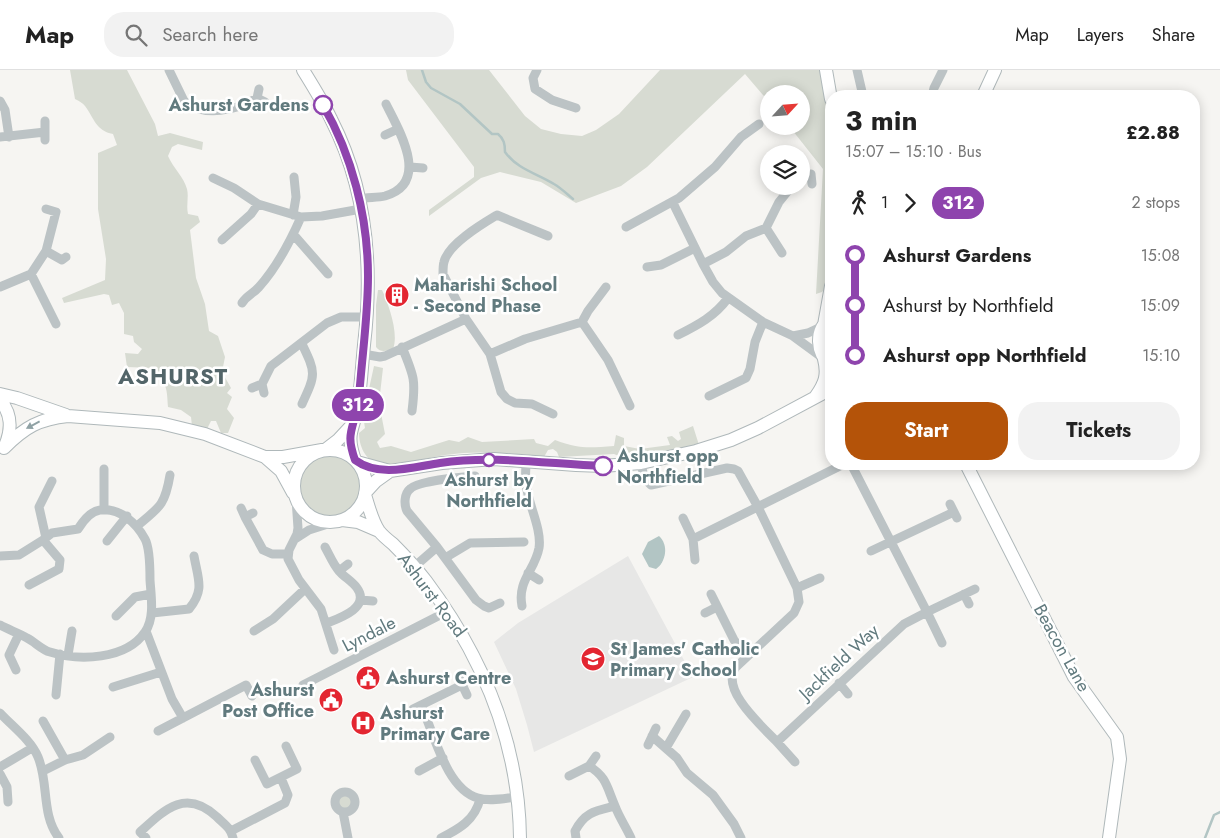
<!DOCTYPE html>
<meta charset="utf-8">
<style>
:root{--surface:#fff;--page:#f2f2f2;--text:#222;--muted:#767676;--line:#e0e0e0;--accent:#b45309}
body{margin:0;font-family:Jost,sans-serif;background:var(--page);color:var(--text);height:100vh;display:flex;flex-direction:column;font-size:19px;white-space:nowrap}
*{box-sizing:border-box;margin:0}
p{font-size:16px;color:var(--muted)}
.icon{flex:none;width:28px;height:28px;fill:none;stroke:currentColor;stroke-width:2;stroke-linecap:round;stroke-linejoin:round}
.map{position:relative;flex:1;overflow:hidden}
.sheet{position:absolute;left:825px;top:20px;width:375px;height:380px;display:flex;flex-direction:column;background:var(--surface);border-radius:20px;box-shadow:0 2px 12px #0003}
.sheet>*{flex:none}
.badge{padding:0 10px;border-radius:16px;font-size:18px;line-height:32px}
.needle{width:32px;rotate:64deg}
.controls{position:absolute;left:760px;top:15px;display:grid;gap:10px}
.controls a{display:grid;place-items:center;width:50px;height:50px;border-radius:50%;background:var(--surface);box-shadow:0 2px 12px #0003;font-size:25px}
.map>.badge{position:absolute;translate:-50% -50%;box-shadow:0 0 0 2px #fff}
.legs{display:flex;align-items:center;gap:8px;height:55px;padding:0 20px;font-size:16px}
.legs p{margin-inline-start:auto}
.overview{display:flex;align-items:center;justify-content:space-between;height:85px;padding:0 20px}
h1{font-size:28px;font-weight:700;line-height:38px}
.action{display:flex;gap:10px;margin-top:auto;padding:10px 20px}
.action a{flex:1;height:58px;border-radius:20px;background:var(--accent);color:#fff;font-size:20px;font-weight:700;line-height:58px;text-align:center}
.action a+a{background:var(--page);color:var(--text)}
ul{padding:0 20px;list-style:none}
li{display:flex;align-items:center;gap:18px;height:50px;font-size:19px}
li i{display:grid;place-items:center;width:8px;height:100%;margin:0 6px;background:currentColor}
li i::after{content:'';width:12px;height:12px;margin:-6px;border:4px solid;border-radius:50%;background:var(--surface)}
li p{margin-inline-start:auto}
li:first-child i{background:linear-gradient(#0000 50%,currentColor 0)}
li:last-child i{background:linear-gradient(currentColor 50%,#0000 0)}
header{display:flex;align-items:center;gap:30px;box-sizing:border-box;height:70px;padding:0 25px;background:var(--surface);border-bottom:1px solid var(--line)}
header strong{font-size:24px}
nav{display:flex;gap:28px;margin-inline-start:auto;font-size:18px}
.search{width:350px;height:45px;background:var(--page);display:flex;align-items:center;gap:12px;box-sizing:border-box;padding:0 18px;border-radius:20px;color:var(--muted);font-size:19px}
.map>svg:first-child{display:block}
.built{fill:#e7e7e6}
.green{fill:#d7dbd2}
.water{fill:#b2c5c4}
.lines{fill:none;stroke-linecap:round;stroke-linejoin:round}
.stream{stroke:#b2c5c4;stroke-width:2.5}
.secondary-casing{stroke:#afb8ba;stroke-width:14}
.street{stroke:#bcc3c5;stroke-width:9}
.secondary{stroke:#fff;stroke-width:12}
.oneway{fill:#90a2a5}
.line-1-casing{stroke:#fff;stroke-width:11}
.line-1{stroke:#8e44ad;stroke-width:8}
.stop-1-dot{fill:#fff;stroke:#8e44ad;stroke-width:2.5}
.labels{text-anchor:middle;stroke-width:5;stroke-linejoin:round;paint-order:stroke}
.stop-label{font-size:18px;font-weight:bold;fill:#617a7e;stroke:#fff;text-anchor:end}
.poi-label{font-size:18px;font-weight:bold;fill:#617a7e;stroke:#fff;text-anchor:start}
.street-label{font-size:18px;fill:#617a7e;stroke:#fff}
.district-label{font-size:22px;font-weight:bold;letter-spacing:1px;fill:#536569;stroke:#fff}
</style>
<header>
<strong>Map</strong>
<div class="search"><svg class="icon" aria-label="search" viewBox="0 0 24 24"><circle cx="10" cy="10" r="6"/><path d="M15 15l6 6"/></svg>Search here</div>
<nav><a>Map</a><a>Layers</a><a>Share</a></nav>
</header>
<div class="map">
<svg width="1220" height="768" viewBox="0 0 1220 768">
<rect width="100%" height="100%" fill="#f6f5f2"/>
<path class="built" d="M 628,486 L 693,607 L 534,682 L 527,655 L 516,619 L 494,572 L 518,553 Z"/>
<path class="green" d="M 70,0 L 127,0 L 155,54 L 158,66 L 170,63 L 203,72 L 202,80 L 178,74 L 172,77 L 168,86 C 173,98 184,107 187,119 C 189,127 186,135 188,144 L 198,146 L 200,152 L 190,160 L 196,208 L 205,234 L 209,261 L 218,266 L 225,287 L 222,302 L 231,318 L 227,323 L 232,327 L 227,339 L 234,348 L 228,363 L 221,363 L 216,351 L 211,351 L 207,359 L 192,356 L 191,347 L 181,340 L 168,337 C 167,329 168,319 163,312 C 159,306 155,306 152,298 L 127,297 L 125,283 L 138,284 L 142,279 L 134,272 L 133,266 L 124,264 L 124,243 L 119,233 L 112,235 L 109,225 L 104,224 L 64,233 L 62,228 L 105,210 L 106,189 L 98,139 L 98,83 L 117,75 L 113,64 C 96,61 94,48 85,36 C 83,33 79,31 75,29 Z
M 406,0 L 489,0 L 525,46 L 541,59 L 561,64 L 582,66 L 596,60 L 619,44 L 660,0 L 823,0 L 829,39 L 831,62 L 830,212 L 822,222 L 816,224 L 823,99 L 789,56 L 801,56 L 801,24 L 769,24 L 769,32 L 745,4 L 647,97 L 621,116 L 576,133 L 541,112 L 500,102 L 481,108 L 429,146 L 429,140 L 474,107 L 474,97 L 408,10 Z
M 378,220 L 382,220 C 389,235 399,264 393,279 C 386,281 381,283 376,277 L 376,235 Z
M 831,255 L 831,289 C 824,277 822,266 831,255 Z
M 374,296 L 383,298 L 379,333 L 385,364 L 377,372 L 380,378 L 391,376 L 411,382 L 449,370 L 459,372 L 468,367 L 482,372 L 534,369 L 536,373 L 548,376 L 555,370 C 579,379 588,378 614,376 L 616,365 L 624,368 L 624,376 L 640,379 L 670,375 L 667,367 L 672,366 L 678,371 L 681,369 L 679,362 L 693,356 L 699,375 L 664,384 L 626,389 L 614,384 L 559,387 L 557,382 L 553,379 L 548,380 L 544,387 C 512,383 477,380 445,385 C 425,388 405,396 385,395 C 367,394 359,378 359,363 L 365,358 L 363,346 Z
M299 417a31 31 0 1 1 62 0a31 31 0 1 1-62 0Z
M338 733a7 7 0 1 1 14 0a7 7 0 1 1-14 0Z"/>
<path class="water" d="M 659,466 C 669,475 666,492 656,499 L 649,497 L 642,484 L 648,472 Z"/>
<g class="lines">
<path class="stream" d="M 422,0 L 426,12 L 431,18 L 460,34 L 492,64 L 498,64 C 504,69 505,74 505,82 C 517,99 538,104 554,114 C 561,118 567,124 573,129
M 1205,768 L 1214,745 L 1220,742"/>
<defs>
<path id="secondary" d="M 303,0 C 313,16 323,32 331,49 C 367,119 373,199 364,275 C 362,295 361,315 358,335 C 354,360 345,362 355,390
M 826,0 L 831,29
M 983,26 L 995,0
M 831,247 C 814,261 816,282 831,297
M 824,255 L 831,216
M 0,324 L 17,328 L 66,345
M 816,326 C 825,313 828,305 824,289
M 0,330 C 12,344 12,359 5,376
M 4,378 C 25,357 39,349 68,346 L 160,353 L 205,364 L 265,387 L 283,387 L 322,380
M294 416a36 36 0 1 1 72 0a36 36 0 1 1-72 0Z
M 325,380 L 338,370 L 351,356
M 265,387 L 281,401 L 293,423
M 357,392 L 390,401 L 442,393 L 494,389 L 576,395 L 603,396 L 641,393 L 696,381 L 731,370 L 758,358 L 831,319
M 966,394 L 1074,607 L 1117,667 L 1120,689 L 1109,768
M 365,423 L 376,411 L 390,401
M 365,425 C 369,437 372,451 379,461 C 383,466 388,470 393,474 C 404,485 416,498 426,511 C 482,586 519,673 520,768
M 342,450 L 358,452 L 379,461"/>
</defs>
<use href="#secondary" class="secondary-casing"/>
<path class="street" d="M 169,0 L 184,31 C 204,48 237,40 257,28
M 537,0 L 533,8 L 535,19 L 552,30 L 576,38
M 857,0 L 863,26
M 259,19 L 257,28 L 265,32
M 932,26 L 934,18 L 943,0
M 0,31 L 5,40 L 9,67
M 45,51 L 45,70
M 385,65 L 398,59
M 0,67 L 45,62
M 410,97 L 423,98
M 811,104 L 812,114
M 213,108 L 234,118 L 258,134 L 301,147 L 322,146 L 361,139
M 359,129 C 367,127 377,128 385,126 C 431,113 399,60 386,34
M 673,133 L 703,194 L 713,212 L 722,223 L 763,252 L 793,266 L 823,288
M 293,145 L 296,127 L 294,107
M 626,157 L 679,128 L 715,97 L 741,67 L 759,54
M 766,158 L 782,183
M 293,164 L 328,204
M 548,166 L 497,145 C 482,154 448,174 444,192 C 443,195 443,200 443,204 L 466,249 L 490,284 L 501,322 L 507,329 L 515,333 L 532,334 L 553,344
M 222,170 L 251,144 L 258,134
M 46,181 L 62,190 L 66,187
M 703,194 L 726,182 L 746,166 L 766,158 L 779,132 L 792,116
M 647,197 L 661,195 L 695,178
M 31,204 L 56,254
M 0,217 L 31,204 L 46,181 L 56,142 L 46,139
M 242,233 C 247,225 253,224 259,217 C 277,197 290,172 301,147
M 582,252 L 588,241 L 606,217
M 678,265 C 698,255 715,246 728,228
M 793,266 L 808,263 L 823,256
M 302,274 C 316,303 316,304 302,334
M 402,277 C 414,306 416,310 412,341
M 363,284 L 380,287 L 385,286 L 466,249
M 490,284 L 525,269 L 582,252 L 608,290 L 630,336
M 262,314 L 271,296 L 327,253 L 341,247 L 367,247
M 252,318 L 262,314 L 264,323
M 709,326 L 746,308 L 750,299 L 755,272 L 763,252
M 641,393 L 644,408 L 651,415 L 727,398 L 734,399 L 738,401 L 758,437 L 797,518 L 799,532 L 794,543 L 735,598 C 721,621 762,656 777,672 L 904,554 L 927,542 L 851,394
M 104,399 L 104,440
M 296,429 L 298,458 L 297,464 L 289,480 L 288,489 L 299,510 L 321,539 L 334,580
M 950,434 L 957,448
M 241,438 L 245,447 L 253,443
M 245,447 L 263,480 L 272,484 L 288,484
M 683,448 L 693,469 L 695,490
M 137,456 C 160,437 165,435 170,405
M 46,468 L 39,437 L 52,411
M 295,469 L 309,460 L 331,453
M 693,469 L 844,394
M 107,471 L 127,446
M 325,477 C 330,486 333,494 339,501 C 344,507 352,511 357,518 C 371,537 340,548 327,553
M 437,477 L 407,441 C 404,435 404,424 410,419 C 418,411 462,407 475,406
M 871,481 L 954,442
M 0,486 L 19,485 L 43,470 L 52,463 L 78,459 C 83,451 91,441 100,440 C 120,437 137,454 145,469 C 150,478 150,500 150,510 C 151,526 155,548 145,562 C 126,590 79,591 50,582 C 42,580 35,572 27,568 C 19,563 9,560 0,555
M 445,488 L 470,473 L 524,472
M 414,497 L 437,477 L 476,530 L 484,536 L 489,538 L 500,533
M 339,501 L 348,494
M 528,503 L 539,510
M 29,515 L 59,499 L 60,490 L 43,470
M 797,518 L 820,508
M 711,524 L 734,570 L 747,586
M 964,524 L 969,534
M 360,530 L 373,531
M 522,536 C 517,511 535,500 539,478 C 542,459 528,434 526,414 C 525,406 526,399 526,391
M 152,543 L 189,539 C 205,520 198,509 194,486
M 705,543 L 717,537
M 116,546 L 135,527 L 151,524
M 146,561 L 172,629 L 183,648
M 254,561 L 273,549 L 305,519
M 942,573 L 927,542 L 975,519
M 68,585 L 72,561
M 16,600 L 9,585 L 19,564
M 458,606 L 467,625
M 839,613 L 848,624
M 303,615 L 448,541
M 113,617 L 161,602
M 56,625 L 60,584
M 421,635 C 434,663 446,719 478,728 C 490,732 506,728 517,727
M 413,639 L 462,615
M 0,643 C 12,656 31,670 38,687 C 49,713 41,745 59,768
M 43,651 L 65,690
M 158,661 L 246,615 L 252,626
M 652,666 L 677,688 L 687,703 L 713,725 L 734,754 L 741,768
M 777,672 L 795,692
M 648,675 L 656,658
M 666,678 L 686,644
M 255,690 L 267,714 L 297,699 L 286,676
M 589,696 C 607,707 607,718 615,736 C 619,747 626,757 631,768
M 0,697 L 32,678
M 43,701 L 65,690 L 83,685 L 110,667
M 419,701 L 443,688
M 0,704 L 7,717 L 8,732
M 569,706 L 589,696 L 596,686
M335 732a10 10 0 1 1 20 0a10 10 0 1 1-20 0Z
M 343,742 L 348,768
M 231,761 L 285,733 L 288,725 L 281,708
M 146,768 L 140,762 C 165,739 186,718 217,747 C 224,754 231,758 233,768
M 441,768 C 459,759 475,750 480,729
M 576,768 L 575,761 C 585,742 595,741 615,736"/>
<use href="#secondary" class="secondary"/>
</g>
<defs><path id="oneway-solid" d="M-6-.8H1V-3.2L6.5 0L1 3.2V.8H-6Z" transform="scale(1.25)"/></defs>
<use class="oneway" href="#oneway-solid" transform="translate(33 355) rotate(152)"/>
<g class="lines">
<defs>
<path id="line-1" d="M 323,35 C 352,85 368,147 368,206 C 368,239 364,271 361,304 C 360,316 359,327 357,338 C 352,362 346,364 355,390 C 379,408 413,397 440,393 C 494,385 549,394 603,396"/>
</defs>
<use href="#line-1" class="line-1-casing"/>
<use href="#line-1" class="line-1"/>
</g>
<defs>
<symbol id="building-disc" viewBox="-11 -11 22 22"><circle r="9.5" fill="#e32631" stroke="#fff"/><path d="M-4-6H4V6H1V3H-1V6H-4ZM-2.5-4.3h1.7v1.8h-1.7ZM.8-4.3h1.7v1.8H.8ZM-2.5-1h1.7V.8h-1.7ZM.8-1h1.7V.8H.8Z" fill="#fff"/></symbol>
<symbol id="school-disc" viewBox="-11 -11 22 22"><circle r="9.5" fill="#e32631" stroke="#fff"/><path d="M0-5L7-2L0 1L-7-2ZM-4 1L0 2.5L4 1V4Q0 6-4 4Z" fill="#fff"/></symbol>
<symbol id="civic-disc" viewBox="-11 -11 22 22"><circle r="9.5" fill="#e32631" stroke="#fff"/><path d="M-.6-6.5H3V-4.5H.6V-3L4-1V1h2V6H-6V1h2V-1L-.6-3ZM-1.2 2.5V6h2.4V2.5Z" fill="#fff"/></symbol>
<symbol id="hospital-disc" viewBox="-11 -11 22 22"><circle r="9.5" fill="#e32631" stroke="#fff"/><path d="M-5-5h3v3.5h4V-5h3V5h-3V1.5h-4V5h-3Z" fill="#fff"/></symbol>
</defs>
<g fill-rule="evenodd">
<use href="#building-disc" x="383" y="211" width="28" height="28"/>
<use href="#school-disc" x="579" y="575" width="28" height="28"/>
<use href="#civic-disc" x="354" y="594" width="28" height="28"/>
<use href="#civic-disc" x="317" y="616" width="28" height="28"/>
<use href="#hospital-disc" x="349" y="639" width="28" height="28"/>
</g>
<g class="stop-1-dot">
<circle cx="323" cy="35" r="9"/>
<circle cx="489" cy="390" r="6"/>
<circle cx="603" cy="396" r="9"/>
</g>
<g class="labels">
<g class="stop-label">
<text x="309" y="41">Ashurst Gardens</text>
<text x="617" y="392" text-anchor="start">Ashurst opp<tspan x="617" dy="21">Northfield</tspan></text>
<text x="489" y="416" text-anchor="middle">Ashurst by<tspan x="489" dy="21">Northfield</tspan></text>
</g>
<g class="poi-label">
<text x="414" y="221">Maharishi School<tspan x="414" dy="21">- Second Phase</tspan></text>
<text x="610" y="585">St James' Catholic<tspan x="610" dy="21">Primary School</tspan></text>
<text x="386" y="614">Ashurst Centre</text>
<text x="314" y="626" text-anchor="end">Ashurst<tspan x="314" dy="21">Post Office</tspan></text>
<text x="380" y="649">Ashurst<tspan x="380" dy="21">Primary Care</tspan></text>
</g>
<g class="street-label">
<text transform="translate(432 525) rotate(53)" y="6">Ashurst Road</text>
<text transform="translate(369 564) rotate(-27)" y="6">Lyndale</text>
<text transform="translate(1062 578) rotate(61)" y="6">Beacon Lane</text>
<text transform="translate(839 592) rotate(-43)" y="6">Jackfield Way</text>
</g>
<g class="district-label">
<text x="173" y="314">ASHURST</text>
</g>
</g>
</svg>
<div class="controls">
<a><svg class="needle" viewBox="-14 -14 28 28"><path d="M0-13l5 13h-10z" fill="#e53935"/><path d="M0 13l5-13h-10z" fill="#767676"/></svg></a>
<a><svg class="icon" aria-label="layers" viewBox="0 0 24 24"><path d="M12 4l9 5-9 5-9-5zM3 14l9 5 9-5"/></svg></a>
</div>
<b class="badge" style="left:358px;top:335px;background:#8e44ad;color:#fff">312</b>
<section class="sheet">
<div class="overview"><div><h1>3 min</h1><p>15:07 – 15:10 · Bus</p></div><b>£2.88</b></div>
<div class="legs"><svg class="icon" aria-label="walk" viewBox="0 0 24 24"><circle cx="13" cy="4" r="2"/><path d="M13 8l-2 6 4 7M11 14l-3 7M7 12l3-4h3l4 4"/></svg>1<svg class="icon" aria-label="forward" viewBox="0 0 24 24"><path d="M9 5l7 7-7 7"/></svg><b class="badge" style="background:#8e44ad;color:#fff">312</b><p>2 stops</p></div>
<ul>
<li><i style="color:#8e44ad"></i><b>Ashurst Gardens</b><p>15:08</p></li>
<li><i style="color:#8e44ad"></i><span>Ashurst by Northfield</span><p>15:09</p></li>
<li><i style="color:#8e44ad"></i><b>Ashurst opp Northfield</b><p>15:10</p></li>
</ul>
<div class="action"><a>Start</a><a>Tickets</a></div>
</section>
</div>
